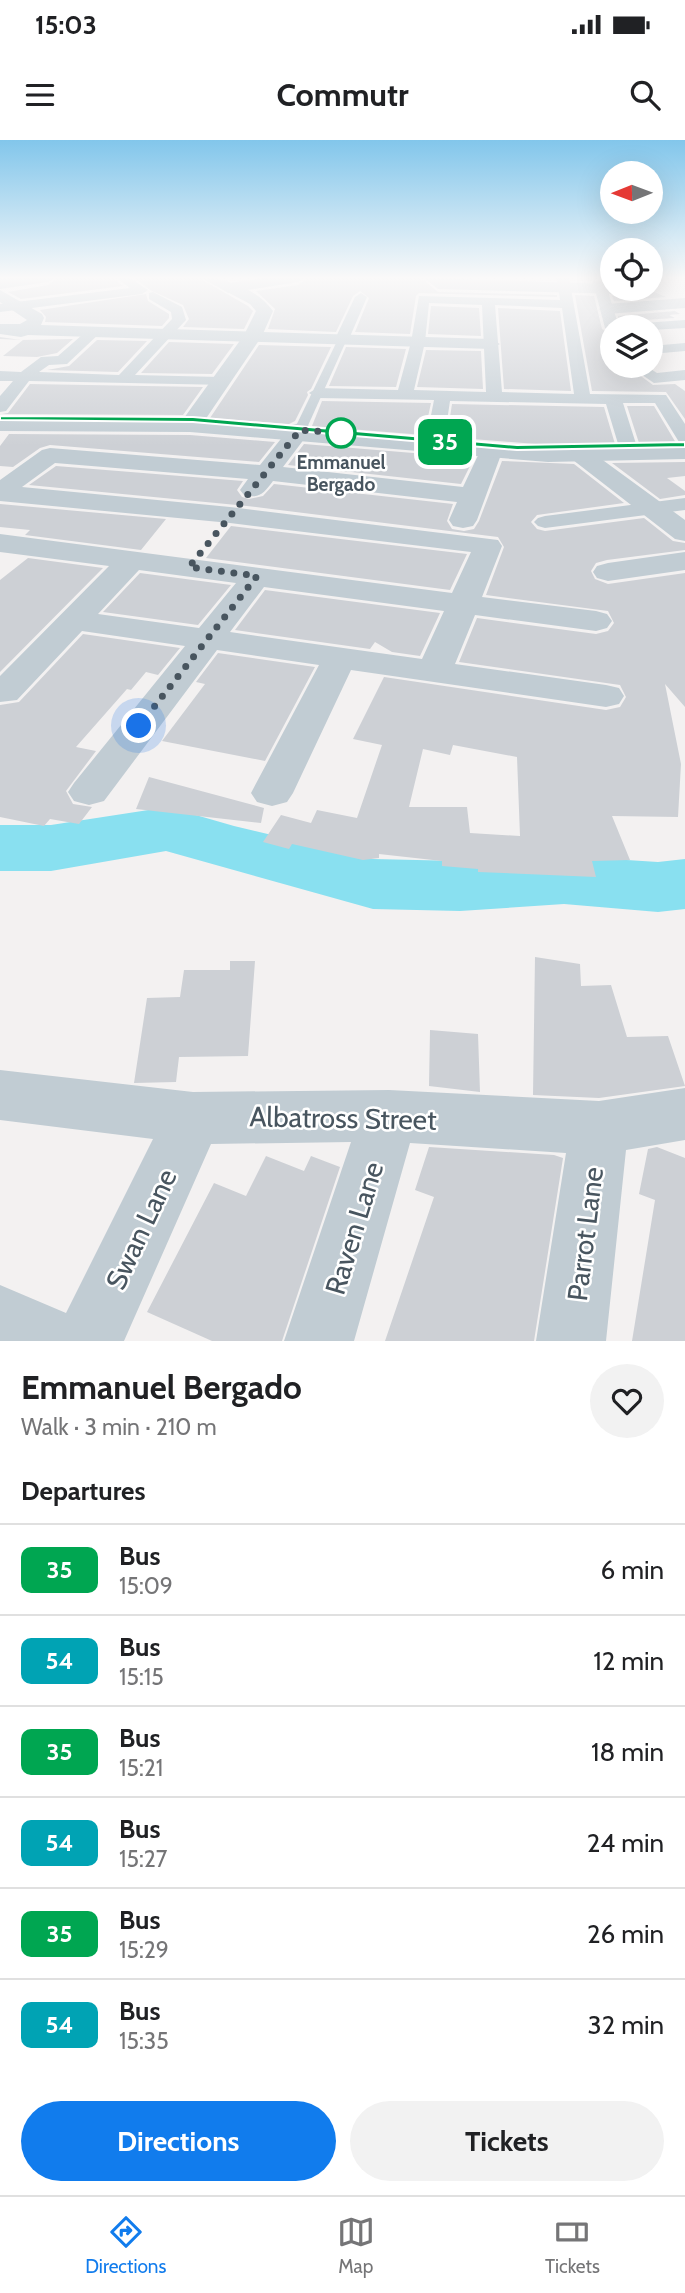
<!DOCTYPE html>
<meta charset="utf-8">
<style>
:root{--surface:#fff;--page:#f2f2f2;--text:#202124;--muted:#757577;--line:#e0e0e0;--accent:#117ced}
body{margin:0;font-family:Cabin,sans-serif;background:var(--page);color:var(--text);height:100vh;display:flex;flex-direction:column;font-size:26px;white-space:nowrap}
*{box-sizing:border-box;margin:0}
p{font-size:23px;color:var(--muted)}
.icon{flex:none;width:38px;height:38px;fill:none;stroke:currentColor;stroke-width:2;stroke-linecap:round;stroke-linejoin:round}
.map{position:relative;height:1201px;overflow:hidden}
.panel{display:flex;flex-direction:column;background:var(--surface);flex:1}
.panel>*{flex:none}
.badge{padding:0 14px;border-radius:10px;font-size:24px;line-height:46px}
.needle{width:46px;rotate:269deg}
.fabs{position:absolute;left:600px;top:21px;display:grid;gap:14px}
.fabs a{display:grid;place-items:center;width:63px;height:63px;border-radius:50%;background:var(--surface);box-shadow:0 7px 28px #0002;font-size:35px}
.you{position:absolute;width:35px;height:35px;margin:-18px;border:5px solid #fff;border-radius:50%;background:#1a73e8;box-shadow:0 0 0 10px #1a73e833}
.map>.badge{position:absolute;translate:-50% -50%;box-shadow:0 0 0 4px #fff}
h2{padding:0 21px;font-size:26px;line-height:63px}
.round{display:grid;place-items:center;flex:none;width:74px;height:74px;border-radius:37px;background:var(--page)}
.headline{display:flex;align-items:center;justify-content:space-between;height:119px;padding:0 21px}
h1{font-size:33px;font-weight:800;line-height:52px}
.button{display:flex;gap:14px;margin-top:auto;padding:14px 21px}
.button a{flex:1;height:80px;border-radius:42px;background:var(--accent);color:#fff;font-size:28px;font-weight:800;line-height:80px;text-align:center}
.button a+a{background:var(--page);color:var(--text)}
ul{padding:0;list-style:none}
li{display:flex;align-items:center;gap:21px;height:91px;padding:0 21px;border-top:2px solid var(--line)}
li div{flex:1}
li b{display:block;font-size:26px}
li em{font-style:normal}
li .badge{min-width:77px;font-weight:700;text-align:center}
.status{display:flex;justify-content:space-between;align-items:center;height:49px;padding:0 35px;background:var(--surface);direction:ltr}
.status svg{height:19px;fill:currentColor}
header{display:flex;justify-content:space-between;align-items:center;height:91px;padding:0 21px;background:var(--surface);font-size:32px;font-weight:800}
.dock{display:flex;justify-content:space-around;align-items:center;height:98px;border-top:2px solid var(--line);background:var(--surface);font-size:19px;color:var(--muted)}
.dock a{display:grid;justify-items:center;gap:4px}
.dock .active{color:var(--accent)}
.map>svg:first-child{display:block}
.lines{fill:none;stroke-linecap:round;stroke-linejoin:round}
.river{fill:#89e0f0;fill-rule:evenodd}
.building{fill:#cdd0d5;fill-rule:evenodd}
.service{fill:#c1ccd3;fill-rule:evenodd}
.pedestrian{fill:#c1ccd3;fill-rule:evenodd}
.minor{fill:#c1ccd3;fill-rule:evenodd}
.tertiary{fill:#c1ccd3;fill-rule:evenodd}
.line{fill:#00a651;stroke:#fff;stroke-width:2}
.walk{stroke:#48555f;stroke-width:7;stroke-dasharray:0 12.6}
.stop-dot{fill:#fff;stroke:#00a651;stroke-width:3.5}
.labels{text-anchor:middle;stroke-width:5;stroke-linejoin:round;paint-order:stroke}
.far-stop-label{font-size:19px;font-weight:bold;fill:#48555f;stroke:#fff}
.near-street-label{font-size:28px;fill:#48555f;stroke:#fff}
</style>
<div class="status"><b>15:03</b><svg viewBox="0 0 49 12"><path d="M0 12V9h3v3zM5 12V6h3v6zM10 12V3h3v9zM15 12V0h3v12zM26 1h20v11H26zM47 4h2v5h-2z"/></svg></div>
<header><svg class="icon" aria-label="menu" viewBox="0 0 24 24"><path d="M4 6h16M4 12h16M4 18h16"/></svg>Commutr<svg class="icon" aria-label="search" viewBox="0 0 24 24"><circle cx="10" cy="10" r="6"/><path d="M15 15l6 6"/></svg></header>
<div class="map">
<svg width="685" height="1201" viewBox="0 0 685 1201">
<rect width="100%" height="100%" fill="#f3f1f1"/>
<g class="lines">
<path class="river" d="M 168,667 L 234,686 L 373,719 L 460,721 L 564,716 L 658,722 L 685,719 L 685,769 L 658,772 L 564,764 L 460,771 L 373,769 L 166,711 L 51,731 L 0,731 L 0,685 L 51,685 Z"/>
</g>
<path class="building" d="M 57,138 L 113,138 L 123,146 L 21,159 L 8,152 L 48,145 Z
M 135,138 L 199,138 L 248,166 L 253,171 L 244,189 L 183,187 L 189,179 L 183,165 L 150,150 Z
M 307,138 L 421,138 L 438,152 L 557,155 L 557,157 L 419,153 L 416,156 L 410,194 L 355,192 L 369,158 L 360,151 L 353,156 L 336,192 L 268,189 L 275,169 L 256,151 L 298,145 Z
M 631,149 L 647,149 L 666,157 L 614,161 L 612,156 L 622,156 Z
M 146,154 L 148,161 L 169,174 L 169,178 L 162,186 L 45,182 L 46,177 L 40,170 Z
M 575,155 L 594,156 L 602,189 L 612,195 L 612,226 L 627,226 L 653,245 L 675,244 L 685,251 L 685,279 L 666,252 L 592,251 Z
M 431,166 L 479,168 L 481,196 L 428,194 Z
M 498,168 L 560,171 L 571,251 L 504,249 Z
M 675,171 L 680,174 L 669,175 L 675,178 L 643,180 L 634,187 L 621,187 L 618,176 Z
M 0,197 L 21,200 L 73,199 L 57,213 L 37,217 L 3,216 L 23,200 L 0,199 Z
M 97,200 L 147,201 L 118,232 L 47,230 L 69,226 Z
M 169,202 L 234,204 L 212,234 L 141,233 Z
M 259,205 L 331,207 L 311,249 L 307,252 L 308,255 L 295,281 L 289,284 L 210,278 Z
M 346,207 L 406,209 L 396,247 L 329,246 Z
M 426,210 L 481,211 L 483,249 L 417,247 Z
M 30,244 L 203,247 L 183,275 L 2,274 L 8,273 Z
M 322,261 L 431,263 L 424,295 L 312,286 Z
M 452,264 L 604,267 L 615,304 L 548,305 L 447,297 Z
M 627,266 L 654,266 L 676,303 L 639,303 Z
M 9,294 L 190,295 L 275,302 L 259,322 L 50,305 L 40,308 L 13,327 L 0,326 L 0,306 Z
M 304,304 L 474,318 L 461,344 L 288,325 Z
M 502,321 L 574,324 L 624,363 L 537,375 L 531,382 L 537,389 L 545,391 L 644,378 L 673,401 L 685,403 L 685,410 L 607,420 L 596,423 L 591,431 L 595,439 L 608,444 L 685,433 L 685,567 L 665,544 L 681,624 L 678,677 L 612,676 L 630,720 L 592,721 L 596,737 L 478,732 L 478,729 L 442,726 L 442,721 L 379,714 L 379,718 L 363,720 L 292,704 L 289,709 L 263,702 L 281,675 L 311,683 L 317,670 L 357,678 L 382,605 L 353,599 L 384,537 L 606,570 L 620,567 L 626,557 L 620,545 L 459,522 L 477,478 L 596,494 L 608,491 L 614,483 L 608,471 L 486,455 L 504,407 L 498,397 L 247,366 L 29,345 L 56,326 L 243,341 L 237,350 L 242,357 L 249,359 L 263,356 L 274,344 L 453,364 L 447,381 L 452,389 L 464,391 L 474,389 L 479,381 ZM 453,605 L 517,617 L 520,696 L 470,693 L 467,667 L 409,667 L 423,609 L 450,615 Z
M 685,322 L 685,336 L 667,338 L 685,351 L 685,355 L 660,359 L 612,323 Z
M 0,364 L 166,379 L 141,410 L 25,395 L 30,390 L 0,387 Z
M 231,386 L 467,414 L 450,450 L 206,418 Z
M 28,418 L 103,428 L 0,532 L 0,440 Z
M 140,433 L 231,445 L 198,485 L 103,472 Z
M 265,450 L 440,473 L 420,516 L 392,512 L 375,502 L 370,509 L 235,490 Z
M 83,494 L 180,508 L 158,535 L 146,532 L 131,550 L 127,549 L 76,607 L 96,611 L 66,651 L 73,664 L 92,667 L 79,684 L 50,679 L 44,686 L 0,677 L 0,565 L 19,562 Z
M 218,513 L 315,527 L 265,621 L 162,601 L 205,544 L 196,542 Z
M 149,637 L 264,668 L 261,683 L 136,669 Z
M 535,817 L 580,824 L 581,846 L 611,845 L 627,897 L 668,896 L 685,946 L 599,958 L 533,955 Z
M 230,821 L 255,821 L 248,916 L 179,917 L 176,942 L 134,943 L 147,858 L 180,857 L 184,830 L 230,830 Z
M 430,890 L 478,894 L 480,952 L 429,946 Z
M 429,1007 L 554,1015 L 563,1018 L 534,1201 L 385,1201 L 434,1057 L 415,1050 Z
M 657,1007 L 685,1018 L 685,1201 L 632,1201 L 655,1060 L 639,1054 L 648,1009 Z
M 266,1016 L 304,1031 L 311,1016 L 340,1027 L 282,1201 L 212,1201 L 147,1172 L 214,1043 L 246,1056 Z"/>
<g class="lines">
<path class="service" d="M 339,197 L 347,199 L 306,290 L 296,292 L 294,290 Z"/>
<path class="pedestrian" d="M 116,138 L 130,138 L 148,150 L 142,154 L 0,172 L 0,164 L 130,148 Z
M 557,138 L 569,138 L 590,254 L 666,255 L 685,284 L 685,303 L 679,302 L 655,263 L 623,263 L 637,307 L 628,312 L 619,307 L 606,264 L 450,261 L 444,301 L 435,306 L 426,301 L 434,260 L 317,258 L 309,253 L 317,248 L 398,250 L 411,202 L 419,156 L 560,160 ZM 429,163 L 482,165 L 486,252 L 414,250 L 425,202 ZM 495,165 L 562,168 L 574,254 L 502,252 Z
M 595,140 L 605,142 L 619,187 L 612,187 L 612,192 L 605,188 L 593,142 Z
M 153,152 L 182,167 L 186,180 L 135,235 L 221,237 L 227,239 L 229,242 L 227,245 L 29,241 L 6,271 L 0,272 L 0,256 L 13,241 L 0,241 L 0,231 L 21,232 L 41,217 L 58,216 L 90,188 L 95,187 L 102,191 L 67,224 L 49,225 L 39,232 L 119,235 L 172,179 L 171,172 L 149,159 L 149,153 Z
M 361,153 L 367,157 L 349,199 L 347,202 L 337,202 L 335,199 L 355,157 Z
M 685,180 L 685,188 L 651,190 L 651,187 L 636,187 L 643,183 Z
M 685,203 L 685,211 L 651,214 L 651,206 Z
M 629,226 L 646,226 L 657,233 L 685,230 L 685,240 L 654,243 Z
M 685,358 L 685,370 L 545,388 L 538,386 L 534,382 L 538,378 L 545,376 Z"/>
<path class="minor" d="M 11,138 L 55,138 L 48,142 L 0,149 L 0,139 Z
M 265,138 L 305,138 L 298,142 L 228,153 L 220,148 L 228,143 Z
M 424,138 L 612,144 L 612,149 L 629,149 L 621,154 L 438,149 Z
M 0,150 L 42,174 L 44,178 L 41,185 L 491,199 L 500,204 L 491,209 L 28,195 L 21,197 L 0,194 L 0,184 L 20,184 L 27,180 L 0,162 Z
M 685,158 L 685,168 L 607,174 L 599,169 L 607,164 Z
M 300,283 L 308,285 L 311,290 L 283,327 L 463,347 L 482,307 L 498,307 L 502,312 L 477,380 L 473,386 L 463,388 L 453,386 L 449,380 L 457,362 L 273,341 C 264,353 260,359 244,355 L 240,350 L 248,339 L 55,323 L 22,347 L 230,367 L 498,400 L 502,406 L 482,457 L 596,471 L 607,474 L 612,481 L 607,488 L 596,491 L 475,475 L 455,524 L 606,545 L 619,548 L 624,556 L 619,564 L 606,567 L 351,530 L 293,653 L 287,662 L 272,666 L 257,662 L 251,653 L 319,525 L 217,510 L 104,661 L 89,665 L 74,661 L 68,652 L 74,643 L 185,506 L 82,491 L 17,560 L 0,562 L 0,536 L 109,426 L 0,412 L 0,394 L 452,453 L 471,412 L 230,383 L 0,361 L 0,340 L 42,310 L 50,308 L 260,325 L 292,285 ZM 139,430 L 236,443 L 199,488 L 98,474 ZM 264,447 L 444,471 L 422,519 L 230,492 Z
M 581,308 L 589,310 L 685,380 L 685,401 L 675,399 L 573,320 L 569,315 L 573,310 Z
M 685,412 L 685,430 L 608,441 L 597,438 L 593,432 L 597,426 L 608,423 Z
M 0,930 L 193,952 L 389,950 L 599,961 L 685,948 L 685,1000 L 626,1010 L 606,1201 L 536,1201 L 566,1013 L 410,1003 L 354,1201 L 284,1201 L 351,1002 L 211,1004 L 124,1201 L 0,1201 L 0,1145 L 66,1173 L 153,999 L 0,980 Z"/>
<path class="tertiary" d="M 201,138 C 227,138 257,149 273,171 L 262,196 L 205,280 L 548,308 L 685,305 L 685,319 L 548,322 L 190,292 L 0,291 L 0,277 L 184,278 L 244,195 L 256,171 L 250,164 Z"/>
</g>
<linearGradient id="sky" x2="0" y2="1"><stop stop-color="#82c6eb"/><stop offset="0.45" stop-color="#faf9f9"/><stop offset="1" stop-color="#faf9f9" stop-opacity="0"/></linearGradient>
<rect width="685" height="306" fill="url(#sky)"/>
<path class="line" d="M 0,276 L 193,277 L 517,305 L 685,302 L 685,307 L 517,310 L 193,282 L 0,280 Z"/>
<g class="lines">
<path class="walk" d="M 139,586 L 257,436 L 189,427 L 300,290 L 341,293"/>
</g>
<circle class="stop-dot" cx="341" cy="293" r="14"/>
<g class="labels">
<g class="far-stop-label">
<text x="341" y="329">Emmanuel<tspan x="341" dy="22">Bergado</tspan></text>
</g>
<g class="near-street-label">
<text transform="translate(343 978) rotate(1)" y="10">Albatross Street</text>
<text transform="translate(354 1088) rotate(-73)" y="10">Raven Lane</text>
<text transform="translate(141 1089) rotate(-65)" y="10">Swan Lane</text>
<text transform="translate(585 1094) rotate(-83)" y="10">Parrot Lane</text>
</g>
</g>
</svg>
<div class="fabs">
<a><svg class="needle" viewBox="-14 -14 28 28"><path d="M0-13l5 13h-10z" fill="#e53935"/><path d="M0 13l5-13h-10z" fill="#757577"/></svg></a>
<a><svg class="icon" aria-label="locate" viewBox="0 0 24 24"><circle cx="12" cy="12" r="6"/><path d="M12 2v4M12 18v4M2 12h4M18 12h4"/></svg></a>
<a><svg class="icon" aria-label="layers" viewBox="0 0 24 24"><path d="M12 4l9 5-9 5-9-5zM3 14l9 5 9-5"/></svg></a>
</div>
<div class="you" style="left:139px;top:586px"></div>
<b class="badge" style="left:445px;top:302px;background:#00a651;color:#fff">35</b>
</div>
<section class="panel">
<div class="headline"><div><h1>Emmanuel Bergado</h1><p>Walk · 3 min · 210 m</p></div><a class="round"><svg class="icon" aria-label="heart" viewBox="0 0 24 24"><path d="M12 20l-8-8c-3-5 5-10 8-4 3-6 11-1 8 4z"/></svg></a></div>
<h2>Departures</h2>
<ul>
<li><span class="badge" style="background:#00a651;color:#fff">35</span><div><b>Bus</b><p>15:09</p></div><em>6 min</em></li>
<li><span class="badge" style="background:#00a3b4;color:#fff">54</span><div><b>Bus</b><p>15:15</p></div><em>12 min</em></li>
<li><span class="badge" style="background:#00a651;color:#fff">35</span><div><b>Bus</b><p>15:21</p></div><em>18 min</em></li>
<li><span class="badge" style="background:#00a3b4;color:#fff">54</span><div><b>Bus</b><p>15:27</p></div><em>24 min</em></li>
<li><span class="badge" style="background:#00a651;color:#fff">35</span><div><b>Bus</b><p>15:29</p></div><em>26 min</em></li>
<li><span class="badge" style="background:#00a3b4;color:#fff">54</span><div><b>Bus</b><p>15:35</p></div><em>32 min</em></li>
</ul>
<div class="button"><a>Directions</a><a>Tickets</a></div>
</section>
<nav class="dock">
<a class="active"><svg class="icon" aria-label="directions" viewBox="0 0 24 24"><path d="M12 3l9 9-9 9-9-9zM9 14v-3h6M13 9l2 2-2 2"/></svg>Directions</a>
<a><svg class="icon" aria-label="map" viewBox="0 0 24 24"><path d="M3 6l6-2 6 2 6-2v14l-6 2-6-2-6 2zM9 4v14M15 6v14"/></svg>Map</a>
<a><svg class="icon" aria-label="tickets" viewBox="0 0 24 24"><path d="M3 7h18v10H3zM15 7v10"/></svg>Tickets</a>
</nav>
